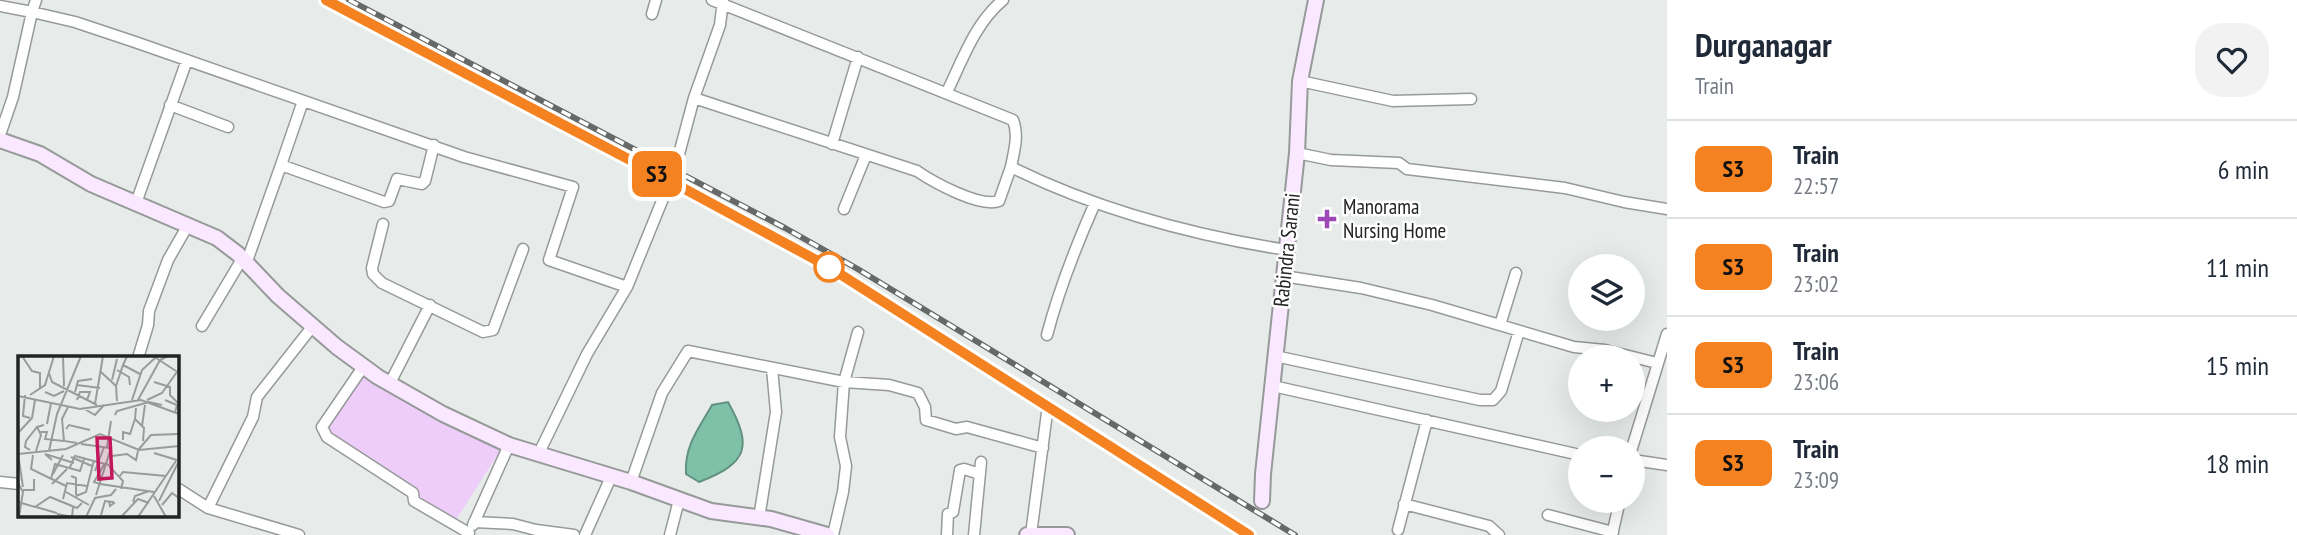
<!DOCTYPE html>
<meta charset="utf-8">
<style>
:root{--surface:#fff;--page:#f2f2f3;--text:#1f2937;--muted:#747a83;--line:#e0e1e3}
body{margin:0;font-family:"PT Sans Narrow",sans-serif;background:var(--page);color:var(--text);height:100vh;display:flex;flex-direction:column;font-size:26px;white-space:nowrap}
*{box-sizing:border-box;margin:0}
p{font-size:23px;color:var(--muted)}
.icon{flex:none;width:38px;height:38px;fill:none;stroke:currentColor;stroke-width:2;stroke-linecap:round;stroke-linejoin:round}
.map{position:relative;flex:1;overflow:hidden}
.panel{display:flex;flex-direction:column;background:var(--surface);width:630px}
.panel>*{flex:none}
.badge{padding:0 14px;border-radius:10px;font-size:24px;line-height:46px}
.fabs{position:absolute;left:1568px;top:254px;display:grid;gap:14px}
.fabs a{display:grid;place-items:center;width:77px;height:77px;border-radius:50%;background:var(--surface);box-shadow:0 7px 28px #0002;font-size:35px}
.map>.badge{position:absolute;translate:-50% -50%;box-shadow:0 0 0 4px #fff}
.round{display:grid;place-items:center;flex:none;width:74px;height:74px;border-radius:28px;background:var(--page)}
.head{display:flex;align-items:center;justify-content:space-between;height:119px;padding:0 28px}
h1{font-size:33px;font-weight:600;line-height:52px}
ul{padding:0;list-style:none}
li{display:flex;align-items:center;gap:21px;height:98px;padding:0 28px;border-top:2px solid var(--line)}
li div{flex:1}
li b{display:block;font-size:26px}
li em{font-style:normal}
li .badge{min-width:77px;font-weight:700;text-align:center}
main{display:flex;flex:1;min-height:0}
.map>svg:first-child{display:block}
.green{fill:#eecdfb}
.water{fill:#7ec0a8;stroke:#629180;stroke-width:2}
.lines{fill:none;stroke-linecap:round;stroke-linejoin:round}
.street-casing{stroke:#969a98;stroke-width:13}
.secondary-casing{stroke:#969a98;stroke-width:18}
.street{stroke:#fff;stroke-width:10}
.secondary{stroke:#f9e8ff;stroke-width:14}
.rail-casing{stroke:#666968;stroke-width:6}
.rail{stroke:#fff;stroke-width:3.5;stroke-dasharray:10;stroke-linecap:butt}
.line-casing{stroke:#fff;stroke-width:16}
.line{stroke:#f58220;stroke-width:10}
.poi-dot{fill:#9c49b7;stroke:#fff;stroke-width:2.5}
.stop-dot{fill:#fff;stroke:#f58220;stroke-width:3.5}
.labels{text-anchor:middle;stroke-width:5;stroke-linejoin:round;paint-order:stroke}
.poi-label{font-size:21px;fill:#222423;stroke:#fff;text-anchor:start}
.street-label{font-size:21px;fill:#222423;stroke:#fff}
.inset-road{fill:none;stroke:#989c9a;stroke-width:2}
.view{fill:#c2185b;fill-opacity:0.15;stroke:#c2185b;stroke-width:3.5}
.inset-edge{fill:none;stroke:#222423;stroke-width:3.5}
</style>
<main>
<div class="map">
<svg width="1667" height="535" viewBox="0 0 1667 535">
<rect width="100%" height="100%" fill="#e7ecea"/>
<path class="green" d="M 363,373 L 436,417 L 500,451 L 454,523 L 326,429 Z"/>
<path class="water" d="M 728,402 C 753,447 748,463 699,482 L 686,474 C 684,446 699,428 712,405 Z"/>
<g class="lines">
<defs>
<path id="street" d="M 36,0 L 32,12 L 75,22 L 135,42 L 464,157 L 573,187 L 549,260 L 627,287
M 712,0 L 1013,120 C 1019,136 1014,151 1011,167 C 1098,210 1192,235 1287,250
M 0,6 L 32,12 L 13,97 L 0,135
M 652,14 L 656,0
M 1300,81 L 1393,101 L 1471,99
M 947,92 C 962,61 975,23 1003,0
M 694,98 L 917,171 C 933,182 980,208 999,201 L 1011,167
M 170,105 L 228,127
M 832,144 L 858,57
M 1297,153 L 1331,160 L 1399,163 L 1407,169 L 1565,188 L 1624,202 L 1667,209
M 281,165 L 303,101
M 136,203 L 187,60
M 844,209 L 866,155
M 383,224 L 372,268 L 373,274 L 382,283 L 483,332 L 493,330 L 523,249
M 246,264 L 281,165 L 384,202 L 389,201 L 397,179 L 422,184 L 425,181 L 434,145
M 1283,276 L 1361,288 L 1432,305 L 1574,347 L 1605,350 L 1657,363
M 1500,325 L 1516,273
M 202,326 L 242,259
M 1047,335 C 1059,289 1076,246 1095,203
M 1275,356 L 1480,400 L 1493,400 L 1501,391 L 1519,331
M 138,358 L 148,325 L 149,311 L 168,260 L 188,225
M 363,367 L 322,427 L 327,437 L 413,493 L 414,501 L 469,533
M 390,383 L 430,305
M 1273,386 L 1580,455
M 1632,448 L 1667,334
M 539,453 L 587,354 L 627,287 L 675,169 L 694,98 L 720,25 L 723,0
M 1633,460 L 1667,465
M 0,482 L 19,484
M 631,482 L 662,393 L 688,351 L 844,382 L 889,385 L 918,393 L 925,407 L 926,420 L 956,429 L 967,427 L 1043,448
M 177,488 L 208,508 L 299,535
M 1404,504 L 1489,526 L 1499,535
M 208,508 L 253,417 L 257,397 L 312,327
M 1548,515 L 1613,532
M 759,518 L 776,412 L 772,368
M 474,522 L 513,524 L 536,530 L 574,535
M 473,525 L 509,445
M 1398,530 L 1427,420
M 1031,534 L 1047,413
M 585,535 L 611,477
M 670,535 L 679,500
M 833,535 L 843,492 L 846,466 L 840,437 L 844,382 L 858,332
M 947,535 L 948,514 L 953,512 L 960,470 L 964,469 L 980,474
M 974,535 L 981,462
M 1612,535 L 1620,500"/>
<path id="secondary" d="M 0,140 L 40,154 L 91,184 L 217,238 L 238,254 L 278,296 L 337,347 L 378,377 L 443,414 L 509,445 L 631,482 L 711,511 L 771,519 L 827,535
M 1262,501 L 1263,474 L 1297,153 L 1300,81 L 1316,0
M 1027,535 L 1067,535"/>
</defs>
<use href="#street" class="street-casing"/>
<use href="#secondary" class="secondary-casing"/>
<use href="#street" class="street"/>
<use href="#secondary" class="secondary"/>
<defs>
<path id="rail" d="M 327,0 L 670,181 L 829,267 L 1249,535
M 349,0 L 785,228 L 856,268 L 1295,535"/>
</defs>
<use href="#rail" class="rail-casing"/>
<use href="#rail" class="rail"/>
</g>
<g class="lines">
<defs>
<path id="line" d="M 326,0 L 670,181 L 829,267 L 1249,535"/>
</defs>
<use href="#line" class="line-casing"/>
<use href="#line" class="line"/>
</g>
<path class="poi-dot" d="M1323.5 208.5h7v7h7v7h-7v7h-7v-7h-7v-7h7z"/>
<circle class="stop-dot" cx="829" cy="267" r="14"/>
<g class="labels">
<g class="poi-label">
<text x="1343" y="214">Manorama<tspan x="1343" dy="24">Nursing Home</tspan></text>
</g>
<g class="street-label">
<text transform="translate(1287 250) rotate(-84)" y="7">Rabindra Sarani</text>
</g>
</g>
<g transform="translate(18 356)">
<rect width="161" height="161" fill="#e7ecea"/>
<path class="inset-road" d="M 4,0 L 14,15 L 22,17 L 22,32M 45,0 L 46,30M 109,0 L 105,9 L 122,18M 135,0 L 158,15M 99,14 L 111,21 L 112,29M 83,16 L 98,30 L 99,45M 31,17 L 34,26 L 79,49M 94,24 L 99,3M 136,26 L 152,31 L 152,39 L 161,48M 59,29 L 82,32M 98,30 L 105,9M 27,36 L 36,40 L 46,35M 57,36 L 60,25 L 74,23M 7,39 L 5,60 L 12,62M 12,39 L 27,29 L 36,0M 0,40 L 62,53 L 123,44 L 161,58M 59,44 L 62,36 L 72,36 L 69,44M 114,44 L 124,14 L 137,2M 120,44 L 142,4 L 150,0M 129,44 L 144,37 L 161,13M 147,44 L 159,49 L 157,57M 77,48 L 85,0M 50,51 L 44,63 L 46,85 L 59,87M 65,52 L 77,59 L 86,49M 118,52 L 117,63 L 126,72 L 125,85M 97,59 L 99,55 L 131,46 L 144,49M 29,68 L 33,47M 124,70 L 127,49M 48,73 L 51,69 L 72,74M 22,76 L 29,76 L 27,83 L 46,85M 0,77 L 14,62 L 17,44M 105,84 L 105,76 L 112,78 L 117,63M 63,88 L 92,92M 89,91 L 93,65M 121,93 L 133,79 L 161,78M 12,94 L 7,91 L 8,85 L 19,71M 18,95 L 23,79 L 19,71 L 26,69M 31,95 L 39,58 L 63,0M 136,97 L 159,104M 0,98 L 5,131M 0,98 L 48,93 L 82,78 L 121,94 L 161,90M 15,99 L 13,113 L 48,130M 94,100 L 109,98 L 118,104 L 120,95M 53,101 L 74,110M 34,104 L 27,98 L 56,107M 91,110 L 105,125 L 103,133M 52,111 L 57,100 L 91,109M 77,115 L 86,91M 35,118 L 45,99M 53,120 L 58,122 L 58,139M 101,121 L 105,116 L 148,120M 33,123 L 37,108 L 62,115 L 66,103M 0,127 L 5,136 L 1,161M 34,128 L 49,113M 82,128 L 136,136M 82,128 L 76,126 L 87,107M 5,134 L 16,134 L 16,123M 48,136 L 71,149M 78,139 L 93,92M 58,140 L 68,136 L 76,104M 136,140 L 148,161M 45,143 L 49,127 L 69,130M 141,145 L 160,107M 0,146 L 17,151 L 32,141 L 59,152 L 64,147M 115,146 L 117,140 L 131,135M 144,149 L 154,137 L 161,142M 18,151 L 39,157M 39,158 L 54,161 L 55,151M 83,159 L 87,145 L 95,146 L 96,147 L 92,150 L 91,146M 68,161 L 77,142 L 93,139 L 98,133M 103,161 L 120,143 L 131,147M 120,161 L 158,105"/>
<path class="view" d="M 79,82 L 92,82 L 94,122 L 81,123 Z"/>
<rect width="161" height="161" class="inset-edge"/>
</g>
</svg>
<div class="fabs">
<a><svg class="icon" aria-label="layers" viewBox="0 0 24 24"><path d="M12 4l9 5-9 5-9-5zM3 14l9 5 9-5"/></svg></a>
<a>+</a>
<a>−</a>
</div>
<b class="badge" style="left:657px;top:174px;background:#f58220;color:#111">S3</b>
</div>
<section class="panel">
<div class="head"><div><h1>Durganagar</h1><p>Train</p></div><a class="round"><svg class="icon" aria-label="heart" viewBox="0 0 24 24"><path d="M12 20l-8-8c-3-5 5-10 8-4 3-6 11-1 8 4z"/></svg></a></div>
<ul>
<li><span class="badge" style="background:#f58220;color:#111">S3</span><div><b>Train</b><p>22:57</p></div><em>6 min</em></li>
<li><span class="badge" style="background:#f58220;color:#111">S3</span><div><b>Train</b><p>23:02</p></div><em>11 min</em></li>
<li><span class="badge" style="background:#f58220;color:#111">S3</span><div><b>Train</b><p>23:06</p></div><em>15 min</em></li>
<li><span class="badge" style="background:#f58220;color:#111">S3</span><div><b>Train</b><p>23:09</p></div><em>18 min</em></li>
</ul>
</section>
</main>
